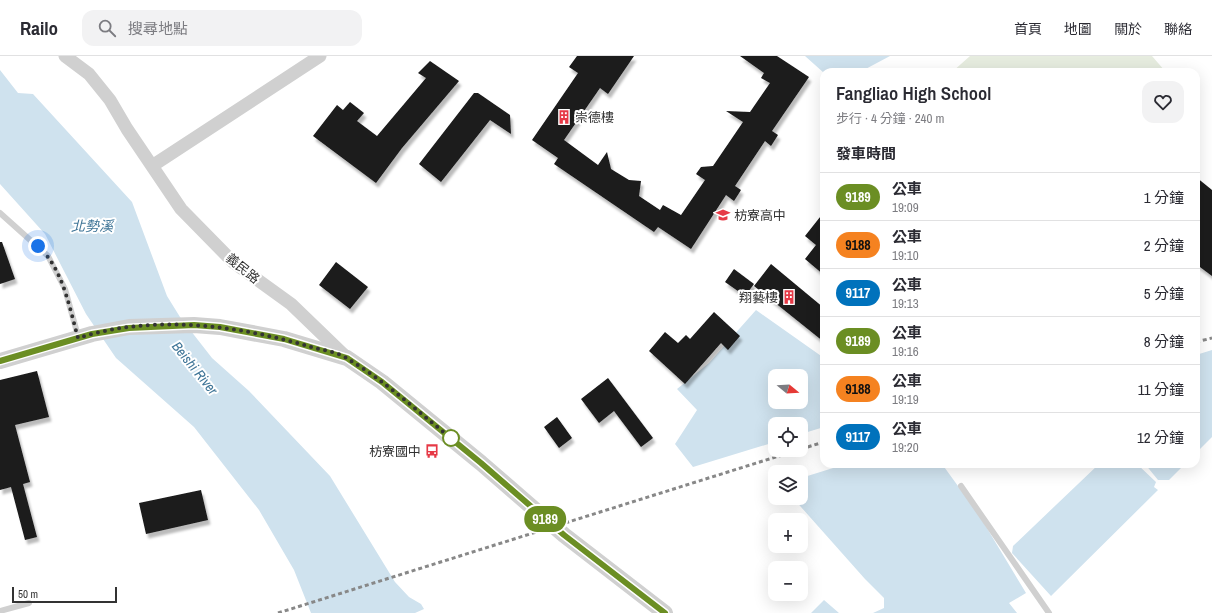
<!DOCTYPE html>
<html lang="zh-TW">
<meta charset="utf-8">
<style>
:root{--surface:#fff;--page:#f2f2f3;--text:#2b2b33;--muted:#7c7c81;--line:#e1e1e2}
body{margin:0;font-family:"Archivo Narrow","Noto Sans TC",sans-serif;background:var(--page);color:var(--text);height:100vh;display:flex;flex-direction:column;font-size:15px;white-space:nowrap}
*{box-sizing:border-box;margin:0}
p{font-size:13px;color:var(--muted)}
.icon{flex:none;width:22px;height:22px;fill:none;stroke:currentColor;stroke-width:2;stroke-linecap:round;stroke-linejoin:round}
.map{position:relative;flex:1;overflow:hidden}
.drawer{position:absolute;left:820px;top:12px;width:380px;height:400px;display:flex;flex-direction:column;background:var(--surface);border-radius:12px;box-shadow:0 4px 16px #0002}
.drawer>*{flex:none}
.badge{padding:0 8px;border-radius:13px;font-size:14px;line-height:26px}
.needle{width:26px;rotate:108deg}
.fabs{position:absolute;left:768px;top:313px;display:grid;gap:8px}
.fabs a{display:grid;place-items:center;width:40px;height:40px;border-radius:8px;background:var(--surface);box-shadow:0 4px 16px #0002;font-size:20px}
.scale{position:absolute;left:12px;bottom:10px;width:105px;box-sizing:border-box;padding-left:4px;border:2px solid #333;border-top:0;font-size:11px;line-height:14px;white-space:nowrap;color:#333;-webkit-text-stroke:3px #fff;paint-order:stroke}
.you{position:absolute;width:20px;height:20px;margin:-10px;border:3px solid #fff;border-radius:50%;background:#1a73e8;box-shadow:0 0 0 6px #1a73e833}
.map>.badge{position:absolute;translate:-50% -50%;box-shadow:0 0 0 2px #fff}
h2{padding:0 16px;font-size:15px;line-height:36px}
.round{display:grid;place-items:center;flex:none;width:42px;height:42px;border-radius:12px;background:var(--page)}
.head{display:flex;align-items:center;justify-content:space-between;height:68px;padding:0 16px}
h1{font-size:19px;font-weight:600;line-height:30px}
ul{padding:0;list-style:none}
li{display:flex;align-items:center;gap:12px;height:48px;padding:0 16px;border-top:1px solid var(--line)}
li div{flex:1}
li b{display:block;font-size:15px}
li em{font-style:normal}
li .badge{min-width:44px;font-weight:700;text-align:center}
header{display:flex;align-items:center;gap:24px;box-sizing:border-box;height:56px;padding:0 20px;background:var(--surface);border-bottom:1px solid var(--line)}
header strong{font-size:19px}
nav{display:flex;gap:22px;margin-inline-start:auto;font-size:14px}
.search{width:280px;height:36px;background:var(--page);display:flex;align-items:center;gap:10px;box-sizing:border-box;padding:0 14px;border-radius:12px;color:var(--muted);font-size:15px}
.map>svg:first-child{display:block}
.green{fill:#e6ecdf}
.water{fill:#cfe2ee;fill-rule:evenodd}
.building{fill:#1a1a1a;filter:url(#shadow)}
.lines{fill:none;stroke-linecap:round;stroke-linejoin:round}
.service{stroke:#d0d0d0;stroke-width:6}
.minor{stroke:#d0d0d0;stroke-width:13}
.tertiary{stroke:#d0d0d0;stroke-width:16}
.rail{stroke:#888;stroke-width:3;stroke-dasharray:4 3;stroke-linecap:butt}
.line-casing{stroke:#fff;stroke-width:9}
.line{stroke:#6b8e23;stroke-width:6}
.walk{stroke:#333;stroke-width:4;stroke-dasharray:0 7.2}
.stop-dot{fill:#fff;stroke:#6b8e23;stroke-width:2}
.labels{text-anchor:middle;stroke-width:4;stroke-linejoin:round;paint-order:stroke}
.poi-label{font-size:13px;fill:#333;stroke:#fff;text-anchor:start}
.street-label{font-size:13px;fill:#333;stroke:#fff}
.water-label{font-size:14px;font-style:italic;fill:#3f7597;stroke:#fff}
</style>
<header>
<strong>Railo</strong>
<div class="search"><svg class="icon" aria-label="search" viewBox="0 0 24 24"><circle cx="10" cy="10" r="6"/><path d="M15 15l6 6"/></svg>搜尋地點</div>
<nav><a>首頁</a><a>地圖</a><a>關於</a><a>聯絡</a></nav>
</header>
<div class="map">
<svg width="1212" height="557" viewBox="0 0 1212 557">
<defs>
<filter id="shadow"><feDropShadow dx="2.5" dy="4.5" stdDeviation="1" flood-color="#0004"/></filter>
</defs>
<rect width="100%" height="100%" fill="#fff"/>
<path class="green" d="M 970,0 L 1152,0 L 1165,15 L 952,16 Z"/>
<path class="water" d="M 805,0 L 890,0 L 860,16 L 824,17 Z
M 0,14 L 18,37 L 33,38 L 132,146 L 167,240 L 180,261 L 212,302 L 249,335 L 330,420 L 395,526 L 409,541 L 421,548 L 424,553 L 415,557 L 311,557 L 294,514 L 259,454 L 194,371 L 116,302 L 86,258 L 45,178 L 0,128 Z
M 756,254 L 824,302 L 824,371 L 801,378 L 801,368 L 775,368 L 775,386 L 693,411 L 675,388 L 697,354 L 677,333 L 709,307 ZM 775,320 L 801,320 L 801,346 L 775,346 Z
M 1212,294 L 1212,381 L 1196,397 L 1196,299 Z
M 846,408 L 942,408 L 979,459 L 1026,537 L 1009,547 L 1017,557 L 873,557 L 884,552 L 884,542 L 865,523 L 793,442 L 801,442 L 801,422 Z
M 1099,408 L 1137,408 L 1156,426 L 1154,431 L 1158,434 L 1051,540 L 1012,497 L 1013,490 Z
M 1145,408 L 1185,408 L 1169,424 L 1158,424 Z
M 824,544 L 839,557 L 811,557 Z"/>
<path class="building" d="M 577,0 L 634,0 L 608,38 L 600,32 L 564,84 L 598,109 L 607,96 L 611,113 L 629,124 L 641,125 L 639,140 L 660,154 L 663,149 L 681,159 L 705,124 L 696,118 L 701,111 L 713,110 L 743,66 L 726,55 L 750,56 L 770,27 L 761,22 L 764,17 L 740,0 L 777,0 L 809,21 L 772,75 L 778,79 L 771,90 L 765,85 L 735,130 L 741,134 L 734,145 L 726,139 L 691,193 L 658,171 L 654,176 L 554,108 L 558,102 L 532,84 L 578,17 L 569,11 Z
M 430,5 L 459,25 L 402,92 L 376,127 L 313,80 L 337,49 L 343,54 L 350,46 L 364,57 L 357,65 L 377,80 L 426,22 L 418,17 Z
M 474,37 L 478,37 L 510,59 L 511,78 L 490,64 L 441,126 L 419,108 Z
M 1196,121 L 1212,134 L 1212,220 L 1196,208 Z
M 824,156 L 824,219 L 805,203 L 816,189 L 805,180 Z
M 0,186 L 2,186 L 15,223 L 0,228 Z
M 336,206 L 368,231 L 350,253 L 319,229 Z
M 771,208 L 824,252 L 824,286 L 754,230 Z
M 734,213 L 754,228 L 745,240 L 725,226 Z
M 714,256 L 740,280 L 728,294 L 721,287 L 685,328 L 649,295 L 665,276 L 678,287 L 686,279 L 690,283 Z
M 37,315 L 49,361 L 15,369 L 30,426 L 23,428 L 37,481 L 25,484 L 11,431 L 0,434 L 0,324 Z
M 608,322 L 653,382 L 641,391 L 614,355 L 599,367 L 581,343 Z
M 557,361 L 572,382 L 559,392 L 544,371 Z
M 201,434 L 208,464 L 146,478 L 139,447 Z"/>
<g class="lines">
<path class="service" d="M 0,157 L 48,200 L 65,233 L 78,280
M 961,430 L 1049,557
M 0,555 L 29,547"/>
<path class="minor" d="M 65,0 L 89,18 L 110,44 L 127,73 L 181,153 L 233,206 L 291,248 L 347,302
M 152,110 L 320,0"/>
<path class="tertiary" d="M 0,305 L 92,278 L 129,271 L 194,269 L 220,271 L 284,283 L 347,302 L 382,326 L 481,407 L 564,479 L 665,557"/>
<path class="rail" d="M 1196,286 L 1212,282
M 801,393 L 824,386
M 278,557 L 798,394"/>
</g>
<g class="lines">
<defs>
<path id="line" d="M 0,305 L 92,278 L 129,272 L 194,269 L 220,271 L 284,283 L 347,302 L 382,326 L 481,407 L 564,479 L 665,557"/>
</defs>
<use href="#line" class="line-casing"/>
<use href="#line" class="line"/>
<path class="walk" d="M 38,190 C 63,213 69,250 78,282 C 153,258 237,269 311,291 C 322,294 338,296 348,303 C 385,325 417,355 451,382"/>
</g>
<defs>
<symbol id="building-bare" viewBox="-9 -9 18 18"><path d="M-4-6H4V6H1V3H-1V6H-4ZM-2.5-4.3h1.7v1.8h-1.7ZM.8-4.3h1.7v1.8H.8ZM-2.5-1h1.7V.8h-1.7ZM.8-1h1.7V.8H.8Z" fill="#e63946" stroke="#fff" stroke-width="2.5" paint-order="stroke"/></symbol>
<symbol id="school-bare" viewBox="-9 -9 18 18"><path d="M0-5L7-2L0 1L-7-2ZM-4 1L0 2.5L4 1V4Q0 6-4 4Z" fill="#e63946" stroke="#fff" stroke-width="2.5" paint-order="stroke"/></symbol>
<symbol id="bus-bare" viewBox="-9 -9 18 18"><path d="M-5-6H5V4H4V6H2V4H-2V6H-4V4H-5ZM-3.5-4V0h7V-4ZM-3.5 1.2v1.5H-2V1.2ZM2 1.2v1.5H3.5V1.2Z" fill="#e63946" stroke="#fff" stroke-width="2.5" paint-order="stroke"/></symbol>
</defs>
<g fill-rule="evenodd">
<use href="#building-bare" x="554" y="51" width="20" height="20"/>
<use href="#school-bare" x="713" y="149" width="20" height="20"/>
<use href="#building-bare" x="779" y="231" width="20" height="20"/>
<use href="#bus-bare" x="422" y="385" width="20" height="20"/>
</g>
<circle class="stop-dot" cx="451" cy="382" r="8"/>
<g class="labels">
<g class="poi-label">
<text x="575" y="66">崇德樓</text>
<text x="734" y="164">枋寮高中</text>
<text x="778" y="246" text-anchor="end">翔藝樓</text>
<text x="421" y="400" text-anchor="end">枋寮國中</text>
</g>
<g class="street-label">
<text transform="translate(243 212) rotate(39)" y="5">義民路</text>
</g>
<g class="water-label">
<text x="92" y="175">北勢溪</text>
<text transform="translate(195 312) rotate(51)" y="5">Beishi River</text>
</g>
</g>
</svg>
<div class="fabs">
<a><svg class="needle" viewBox="-14 -14 28 28"><path d="M0-13l5 13h-10z" fill="#e53935"/><path d="M0 13l5-13h-10z" fill="#7c7c81"/></svg></a>
<a><svg class="icon" aria-label="locate" viewBox="0 0 24 24"><circle cx="12" cy="12" r="6"/><path d="M12 2v4M12 18v4M2 12h4M18 12h4"/></svg></a>
<a><svg class="icon" aria-label="layers" viewBox="0 0 24 24"><path d="M12 4l9 5-9 5-9-5zM3 14l9 5 9-5"/></svg></a>
<a>+</a>
<a>−</a>
</div>
<div class="scale">50 m</div>
<div class="you" style="left:38px;top:190px"></div>
<b class="badge" style="left:545px;top:463px;background:#6b8e23;color:#fff">9189</b>
<section class="drawer">
<div class="head"><div><h1>Fangliao High School</h1><p>步行 · 4 分鐘 · 240 m</p></div><a class="round"><svg class="icon" aria-label="heart" viewBox="0 0 24 24"><path d="M12 20l-8-8c-3-5 5-10 8-4 3-6 11-1 8 4z"/></svg></a></div>
<h2>發車時間</h2>
<ul>
<li><span class="badge" style="background:#6b8e23;color:#fff">9189</span><div><b>公車</b><p>19:09</p></div><em>1 分鐘</em></li>
<li><span class="badge" style="background:#f58220;color:#111">9188</span><div><b>公車</b><p>19:10</p></div><em>2 分鐘</em></li>
<li><span class="badge" style="background:#0072bc;color:#fff">9117</span><div><b>公車</b><p>19:13</p></div><em>5 分鐘</em></li>
<li><span class="badge" style="background:#6b8e23;color:#fff">9189</span><div><b>公車</b><p>19:16</p></div><em>8 分鐘</em></li>
<li><span class="badge" style="background:#f58220;color:#111">9188</span><div><b>公車</b><p>19:19</p></div><em>11 分鐘</em></li>
<li><span class="badge" style="background:#0072bc;color:#fff">9117</span><div><b>公車</b><p>19:20</p></div><em>12 分鐘</em></li>
</ul>
</section>
</div>
